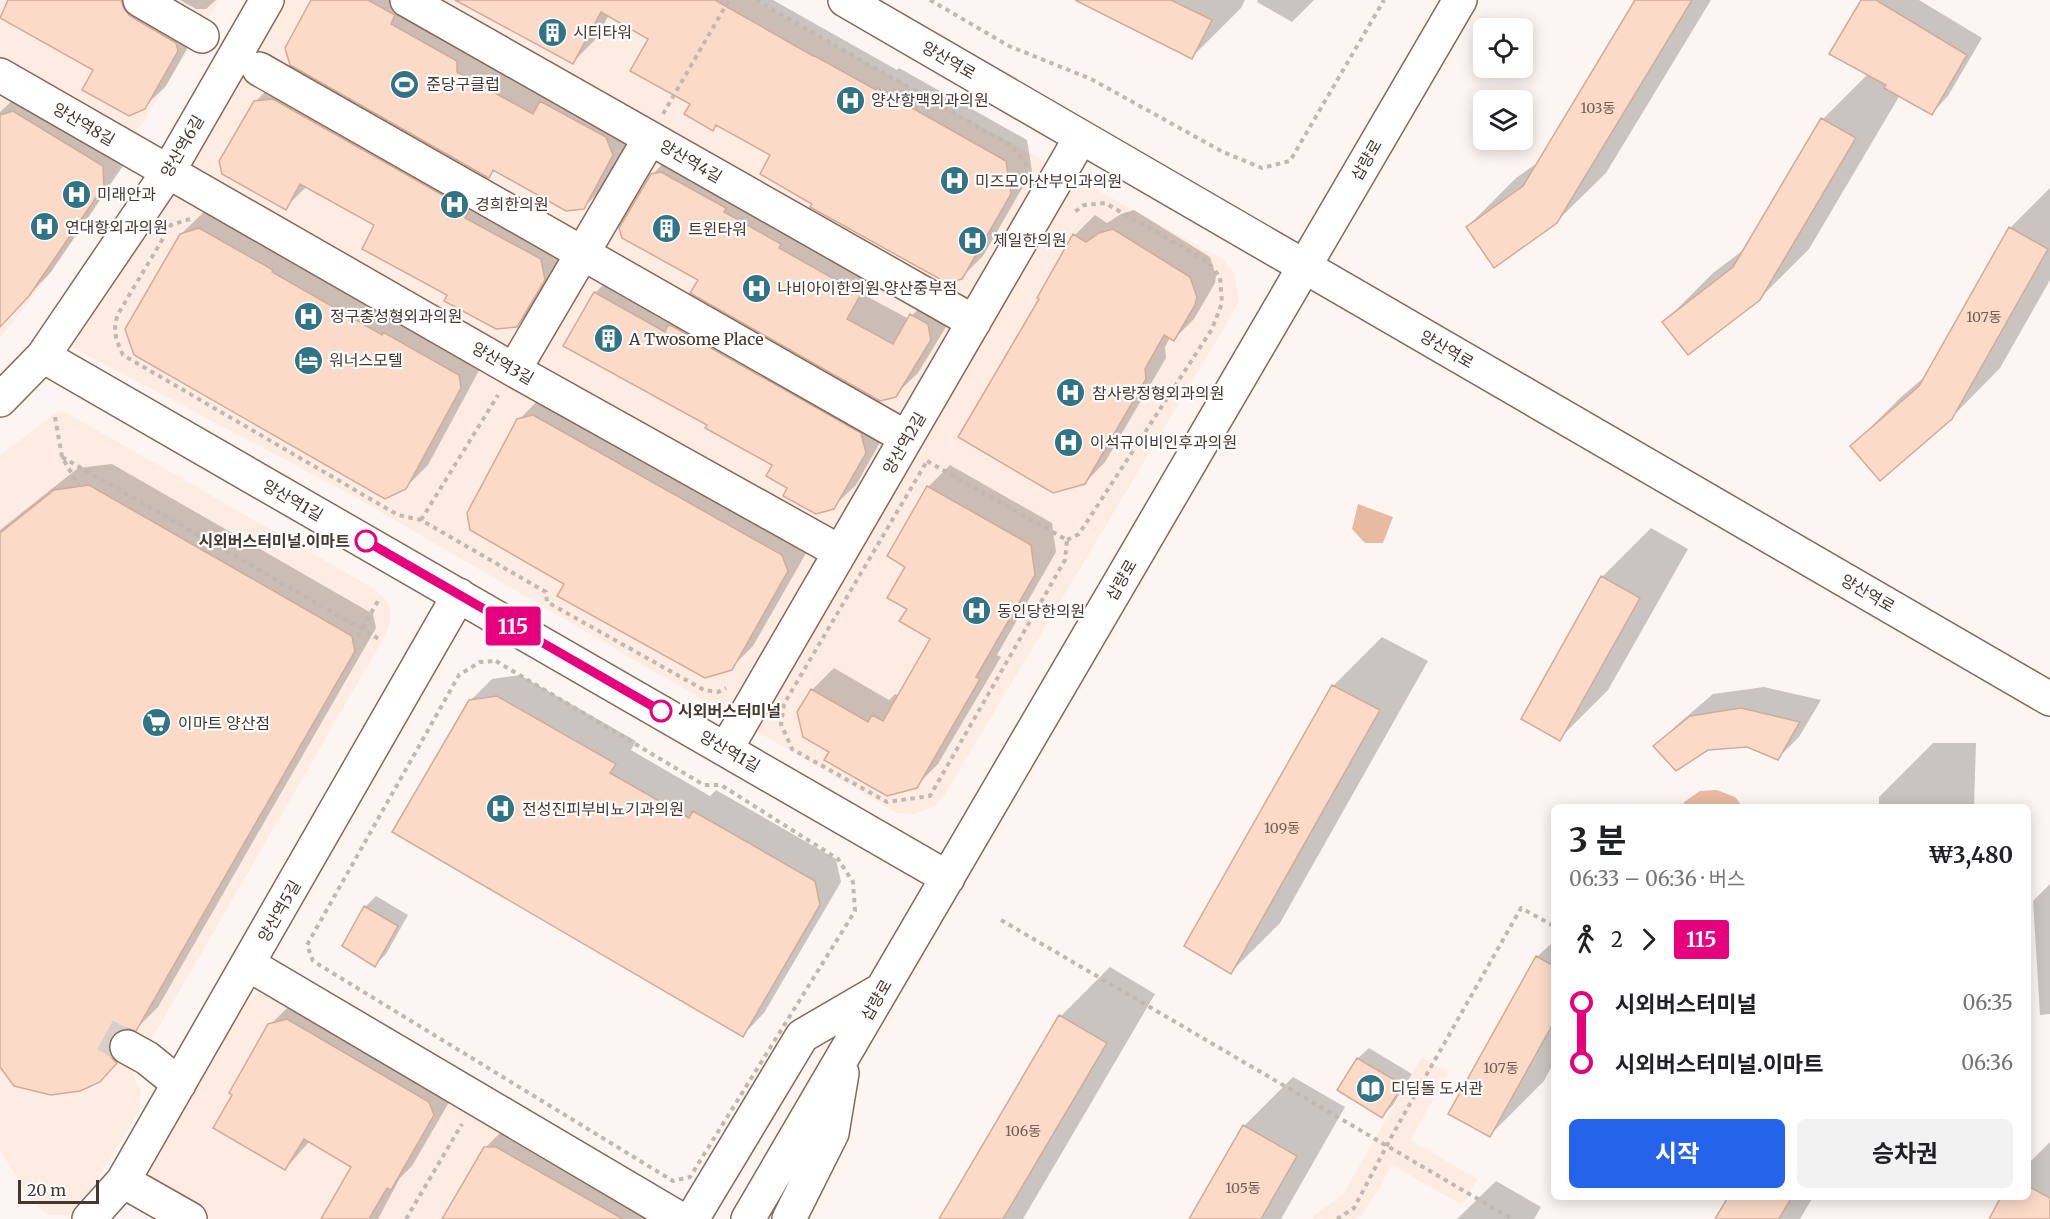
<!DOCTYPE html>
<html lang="ko">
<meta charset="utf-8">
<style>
:root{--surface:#fff;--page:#f2f2f2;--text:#202124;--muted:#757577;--accent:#2563eb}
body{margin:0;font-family:Merriweather,"Noto Sans KR",serif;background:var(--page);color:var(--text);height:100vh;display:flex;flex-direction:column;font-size:22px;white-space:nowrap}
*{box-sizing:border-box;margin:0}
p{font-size:20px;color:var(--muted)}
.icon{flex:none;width:33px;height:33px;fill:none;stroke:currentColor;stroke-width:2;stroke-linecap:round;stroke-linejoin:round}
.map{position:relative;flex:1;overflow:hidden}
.drawer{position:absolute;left:1551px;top:804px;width:480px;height:396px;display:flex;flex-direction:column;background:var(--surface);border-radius:9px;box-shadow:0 3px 15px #0003}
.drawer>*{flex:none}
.badge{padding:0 12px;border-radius:4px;font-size:21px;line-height:39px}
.buttons{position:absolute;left:1473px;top:18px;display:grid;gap:12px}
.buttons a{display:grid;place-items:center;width:60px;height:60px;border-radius:9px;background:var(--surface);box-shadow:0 3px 15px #0003;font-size:30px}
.scale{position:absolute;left:18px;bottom:15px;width:81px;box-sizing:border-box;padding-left:6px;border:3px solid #463830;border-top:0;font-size:16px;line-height:21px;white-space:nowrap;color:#463830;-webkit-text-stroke:4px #fff;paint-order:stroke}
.map>.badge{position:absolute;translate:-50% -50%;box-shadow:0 0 0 3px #fff}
.legs{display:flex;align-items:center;gap:9px;height:66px;padding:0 18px;font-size:20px}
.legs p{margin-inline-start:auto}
.headline{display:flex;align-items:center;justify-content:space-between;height:102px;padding:0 18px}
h1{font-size:33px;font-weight:700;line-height:45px}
.button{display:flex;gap:12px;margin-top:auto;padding:12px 18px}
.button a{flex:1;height:69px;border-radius:9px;background:var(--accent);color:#fff;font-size:24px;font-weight:700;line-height:69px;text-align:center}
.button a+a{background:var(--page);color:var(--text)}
ul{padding:0 18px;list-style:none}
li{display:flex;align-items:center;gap:21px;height:60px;font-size:22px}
li i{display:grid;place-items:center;width:9px;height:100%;margin:0 8px;background:currentColor}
li i::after{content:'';width:15px;height:15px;margin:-8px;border:4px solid;border-radius:50%;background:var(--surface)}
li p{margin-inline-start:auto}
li:first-child i{background:linear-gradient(#0000 50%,currentColor 0)}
li:last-child i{background:linear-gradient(currentColor 50%,#0000 0)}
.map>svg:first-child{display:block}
.built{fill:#feece2}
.green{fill:#e8baa1}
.shadow{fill:#0003}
.building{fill:#fcdac8;stroke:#cfac99;stroke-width:1.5}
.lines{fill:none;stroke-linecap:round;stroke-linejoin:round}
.minor-tunnel{stroke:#d8cfca;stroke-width:33;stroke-dasharray:33 16;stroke-linecap:butt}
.minor-casing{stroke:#886857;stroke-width:36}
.path{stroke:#c2b8b2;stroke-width:4;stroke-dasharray:4.5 4.5;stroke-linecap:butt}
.minor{stroke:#fff;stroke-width:33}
.line-1-casing{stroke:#fff;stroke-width:14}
.line-1{stroke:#e6007e;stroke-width:9}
.stop-1-dot{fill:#fff;stroke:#e6007e;stroke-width:3}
.labels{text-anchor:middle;stroke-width:4.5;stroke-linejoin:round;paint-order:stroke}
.number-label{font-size:14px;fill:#746056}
.poi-label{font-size:16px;fill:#463830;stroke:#fff;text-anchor:start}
.street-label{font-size:16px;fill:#463830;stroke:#fff}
.stop-label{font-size:16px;font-weight:bold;fill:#463830;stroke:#fff;text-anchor:end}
</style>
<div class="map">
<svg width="2050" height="1219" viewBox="0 0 2050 1219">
<rect width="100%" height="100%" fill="#fdf5f1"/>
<path class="built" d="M 0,0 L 220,0 L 136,133 L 95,210 L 36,293 L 0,338 Z
M 274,0 L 752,0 L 1224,260 L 1234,273 L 1239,300 L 1227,323 L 945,794 L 934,807 L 914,814 L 897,813 L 352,495 L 72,347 L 66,330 Z
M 57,412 L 67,413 L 371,587 L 384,598 L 390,609 L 390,623 L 386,634 L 132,1073 L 141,1091 L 139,1111 L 87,1196 L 70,1215 L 47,1215 L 31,1200 L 0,1150 L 0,456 Z
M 260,992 L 654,1219 L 204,1219 L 151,1188 L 147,1165 L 247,1002 Z
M 1422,1057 L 1448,1073 L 1410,1140 L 1477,1179 L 1462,1205 L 1392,1165 L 1364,1213 L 1355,1219 L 1314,1219 L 1312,1216 L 1342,1196 Z"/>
<path class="green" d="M 1358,504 L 1393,517 L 1383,543 L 1365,543 L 1352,529 Z
M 1717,790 L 1735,797 L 1743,807 L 1684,807 L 1684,802 L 1700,791 Z"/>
<path class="shadow" d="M 10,0 L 159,0 L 198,29 L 166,86 L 144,107 Z
M 180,0 L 216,0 L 206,9 L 196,9 Z
M 313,0 L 412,0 L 633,133 L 605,186 L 584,207 L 495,169 L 489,176 Z
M 458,0 L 773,0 L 897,70 L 899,68 L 1027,140 L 1032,171 L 983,256 L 961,278 L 814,204 L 772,155 L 718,124 L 712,129 L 692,104 L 650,38 L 609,15 L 594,41 L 573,62 Z
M 1079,0 L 1245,0 L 1241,8 L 1192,57 Z
M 1258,0 L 1314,0 L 1292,22 L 1257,2 Z
M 1637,0 L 1711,0 L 1606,173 L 1556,222 L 1467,227 L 1516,178 L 1540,161 Z
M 1863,0 L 1919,0 L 1982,38 L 1948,96 L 1932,113 L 1900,95 L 1809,249 L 1759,299 L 1664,322 L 1713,273 L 1746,248 L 1823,119 L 1868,74 Z
M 277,80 L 566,257 L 539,303 L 517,326 L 449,294 L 377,224 L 307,186 L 285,208 L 255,102 Z
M 18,95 L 125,163 L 51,272 L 0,326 L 0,112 Z
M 674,152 L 881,272 L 868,297 L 909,319 L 933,293 L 952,317 L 918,373 L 895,395 L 700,279 L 652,175 Z
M 2050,188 L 2050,280 L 2000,368 L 1951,418 L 1852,446 L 1901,397 L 1928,374 L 2010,228 Z
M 221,207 L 482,365 L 428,465 L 406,487 L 181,234 L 204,212 Z
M 1134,210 L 1210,257 L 1216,276 L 1215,283 L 1194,319 L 1174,339 L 1170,337 L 1165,347 L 1166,358 L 1105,462 L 1085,483 L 1041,299 L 1075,235 L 1095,215 L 1107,223 L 1121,214 Z
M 617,271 L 887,430 L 856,485 L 833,507 L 789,488 L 774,465 L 709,424 L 595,293 Z
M 541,397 L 809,548 L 753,646 L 731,668 L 566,583 L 519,420 Z
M 112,464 L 373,614 L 376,628 L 158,1007 L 136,1029 L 130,1028 L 133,1035 L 121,1058 L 99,1081 L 0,1064 L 0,530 L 78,468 Z
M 950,465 L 1052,523 L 1056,552 L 997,655 L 1001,657 L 938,764 L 916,786 L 831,751 L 812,690 L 834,668 L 889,700 L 895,694 L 899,696 L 933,638 L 909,608 L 907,566 L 928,487 Z
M 1651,528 L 1688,549 L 1608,690 L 1559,739 L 1602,577 Z
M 1382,637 L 1428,661 L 1280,923 L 1231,972 L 1333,686 Z
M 520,675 L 636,741 L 631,750 L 710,796 L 716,790 L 836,859 L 841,882 L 764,1013 L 743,1035 L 470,701 L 492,679 Z
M 1764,687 L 1821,700 L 1799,737 L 1777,759 L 1747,745 L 1655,746 L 1677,725 L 1713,694 Z
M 1933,743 L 1976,743 L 1974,807 L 1879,807 L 1879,797 Z
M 2050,884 L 2050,1014 L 2040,1015 L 2033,901 Z
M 376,896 L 408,915 L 386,954 L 375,965 L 344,946 L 365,907 Z
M 1554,941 L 1554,1062 L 1544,1081 L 1490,1135 L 1537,957 Z
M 1110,967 L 1155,994 L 1023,1219 L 940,1219 L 1061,1016 Z
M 292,1003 L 455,1092 L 412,1166 L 400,1178 L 378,1219 L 323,1219 L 353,1166 L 310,1141 L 285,1169 L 270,1025 Z
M 1369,1048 L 1412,1074 L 1393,1105 L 1382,1116 L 1339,1090 L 1358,1058 Z
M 1293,1077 L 1345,1107 L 1281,1219 L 1191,1219 L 1244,1126 Z
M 507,1126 L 666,1219 L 444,1219 L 485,1148 Z
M 2050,1142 L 2050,1219 L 1991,1219 L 2003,1197 L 2028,1197 L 2028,1164 Z
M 1496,1181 L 1541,1207 L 1534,1219 L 1457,1219 Z
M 1729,1197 L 1813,1197 L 1800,1219 L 1716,1219 Z"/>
<path class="building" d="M 8,0 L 121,0 L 124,9 L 130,16 L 176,43 L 178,51 L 145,109 L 129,116 L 82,90 L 93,70 L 0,18 Z
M 311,0 L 368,0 L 395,15 L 391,24 L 457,61 L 457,72 L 533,114 L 540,101 L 606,137 L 613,155 L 584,209 L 566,211 L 493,170 L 489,178 L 487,177 L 290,65 L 285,48 Z
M 455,0 L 715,0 L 813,56 L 813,55 L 876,90 L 877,88 L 1006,161 L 1011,194 L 962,279 L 947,283 L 810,207 L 812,204 L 760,174 L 770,155 L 716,125 L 713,131 L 684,114 L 690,104 L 630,71 L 648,39 L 601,12 L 573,64 Z
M 1075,0 L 1171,0 L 1212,20 L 1192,59 Z
M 1635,0 L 1692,0 L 1557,223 L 1494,268 L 1466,227 L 1523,186 Z
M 1861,0 L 1876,0 L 1967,55 L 1932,115 L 1884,88 L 1886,85 L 1829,54 Z
M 273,99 L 469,210 L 465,218 L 541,259 L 545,280 L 517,327 L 496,329 L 444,301 L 447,295 L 362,249 L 374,225 L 300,184 L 286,210 L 222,174 L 219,161 L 254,101 Z
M 13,111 L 103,166 L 104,186 L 29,296 L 0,327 L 0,115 Z
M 1821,118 L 1856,138 L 1760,300 L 1688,355 L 1662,322 L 1733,267 Z
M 661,172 L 726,208 L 724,212 L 781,244 L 779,248 L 861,294 L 847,319 L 893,344 L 910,314 L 928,324 L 931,340 L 896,397 L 880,401 L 690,293 L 698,280 L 622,238 L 619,228 L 651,174 Z
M 2009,227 L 2048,249 L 1952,419 L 1880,481 L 1850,446 L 1919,386 Z
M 199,228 L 273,270 L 272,272 L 382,335 L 383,332 L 459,375 L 461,388 L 406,489 L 385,499 L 134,355 L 125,329 L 180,234 Z
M 1113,229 L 1190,277 L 1197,297 L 1195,305 L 1174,341 L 1164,335 L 1145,369 L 1146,379 L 1085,484 L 1053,493 L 958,437 L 1039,299 L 1037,298 L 1073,234 L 1086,242 L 1099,233 Z
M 594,292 L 665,332 L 668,325 L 672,326 L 861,433 L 866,453 L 834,509 L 816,514 L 783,496 L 787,488 L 766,476 L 772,465 L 705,428 L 707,425 L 563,346 Z
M 533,415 L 782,555 L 788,571 L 732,670 L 705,678 L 557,596 L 564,584 L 470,530 L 467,513 L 517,419 Z
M 89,485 L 352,636 L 355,651 L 136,1031 L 126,1028 L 118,1031 L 111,1037 L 108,1048 L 111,1057 L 117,1063 L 100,1082 L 80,1091 L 51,1095 L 14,1086 L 0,1067 L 0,533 L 54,490 Z
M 927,486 L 1031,545 L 1035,575 L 976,677 L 980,679 L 917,788 L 887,796 L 824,760 L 829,752 L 803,737 L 797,712 L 811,689 L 868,722 L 872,715 L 883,721 L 930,639 L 899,621 L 907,609 L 887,598 L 905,567 L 887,556 Z
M 1601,576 L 1640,598 L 1560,741 L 1521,719 Z
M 1332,685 L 1380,710 L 1231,974 L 1184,946 Z
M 497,696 L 616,764 L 610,773 L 689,818 L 693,811 L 815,881 L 820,905 L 743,1037 L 392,832 L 469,700 Z
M 1741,708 L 1800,722 L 1778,760 L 1747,747 L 1708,750 L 1676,771 L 1653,746 L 1690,716 Z
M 364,906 L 398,926 L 375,967 L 342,946 Z
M 1536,956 L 1554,966 L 1554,1022 L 1490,1137 L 1448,1114 Z
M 1059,1015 L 1107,1043 L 1003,1219 L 939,1219 Z
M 287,1019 L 429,1102 L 434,1115 L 391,1190 L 387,1188 L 369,1219 L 321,1219 L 351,1167 L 304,1139 L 285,1170 L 213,1128 L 232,1095 L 229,1093 L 268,1024 Z
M 1357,1058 L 1403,1085 L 1382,1118 L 1337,1090 Z
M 1243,1125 L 1297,1156 L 1261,1219 L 1189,1219 Z
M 484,1147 L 496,1147 L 623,1219 L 442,1219 Z
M 2028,1186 L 2050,1198 L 2050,1219 L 1989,1219 L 2001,1197 L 2028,1197 Z
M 1728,1197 L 1792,1197 L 1779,1219 L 1715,1219 Z"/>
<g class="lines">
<path class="minor-tunnel" d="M 105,1035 L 127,1047"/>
<defs>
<path id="minor" d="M 140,0 L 202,36
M 407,0 L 974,322
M 845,0 L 2050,699
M 259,69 L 891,429
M 0,75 L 514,370 L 840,552
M 43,356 L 948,878
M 514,370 L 650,138
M 0,400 L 43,356 L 168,172 L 267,0
M 726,749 L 1081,137
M 248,964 L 680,1219
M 127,1047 L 147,1058 L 179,1084
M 123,1181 L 190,1219
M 89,1219 L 123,1181 L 459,595
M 692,1219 L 802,1036 L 881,990
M 748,1219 L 1460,0
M 789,1219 L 832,1133 L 842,1073"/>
</defs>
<use href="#minor" class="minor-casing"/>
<path class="path" d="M 756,0 L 1010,145 L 1025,161 L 1027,169
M 930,0 L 1009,46 L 1091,79 L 1223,152 L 1262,168 L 1290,161 L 1384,0
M 663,114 L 729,0
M 190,219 L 171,225 L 118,314 C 112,330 116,340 123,355 L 398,515 L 421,520 L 546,592 L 547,602 L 704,690 L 718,692 L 726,688
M 55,417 L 62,457 L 79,486
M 62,457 L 379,639
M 927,461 L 1067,540 L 1065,560 L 930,796 L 887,802 L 792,749 L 781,724 L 784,704 Z
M 421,520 L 498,395
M 1067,540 L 1079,534 L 1212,329 L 1222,303 L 1220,277 L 1207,261 L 1105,203 L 1084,205 L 1072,214
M 353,644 L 378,601
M 496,661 L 704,785 L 721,785 L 838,859 L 853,882 L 855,911 L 690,1177 L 673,1181 L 313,961 L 307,945 L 459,675 L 480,662 Z
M 1001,920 L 1512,1219
M 406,1219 L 462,1124
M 1337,1219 L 1354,1208 L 1394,1132 L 1521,908 L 1554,926"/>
<use href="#minor" class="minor"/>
</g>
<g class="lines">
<defs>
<path id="line-1" d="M 366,541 L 661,711"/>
</defs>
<use href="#line-1" class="line-1-casing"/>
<use href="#line-1" class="line-1"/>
</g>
<defs>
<symbol id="building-disc" viewBox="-11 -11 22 22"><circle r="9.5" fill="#317485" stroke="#fff"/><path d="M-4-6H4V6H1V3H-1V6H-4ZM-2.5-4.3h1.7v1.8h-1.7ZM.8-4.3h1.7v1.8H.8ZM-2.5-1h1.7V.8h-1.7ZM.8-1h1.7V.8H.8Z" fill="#fff"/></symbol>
<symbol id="stadium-disc" viewBox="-11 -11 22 22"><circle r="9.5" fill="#317485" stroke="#fff"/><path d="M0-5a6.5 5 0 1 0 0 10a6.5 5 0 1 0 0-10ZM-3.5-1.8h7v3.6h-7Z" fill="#fff"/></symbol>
<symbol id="hospital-disc" viewBox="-11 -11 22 22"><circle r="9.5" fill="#317485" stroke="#fff"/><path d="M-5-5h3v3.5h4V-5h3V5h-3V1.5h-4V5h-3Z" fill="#fff"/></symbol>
<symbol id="hotel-disc" viewBox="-11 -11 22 22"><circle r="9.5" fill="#317485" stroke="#fff"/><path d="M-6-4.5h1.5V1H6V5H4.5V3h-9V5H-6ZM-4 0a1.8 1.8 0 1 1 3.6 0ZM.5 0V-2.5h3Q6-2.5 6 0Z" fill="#fff"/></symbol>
<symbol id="supermarket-disc" viewBox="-11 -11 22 22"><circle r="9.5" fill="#317485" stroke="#fff"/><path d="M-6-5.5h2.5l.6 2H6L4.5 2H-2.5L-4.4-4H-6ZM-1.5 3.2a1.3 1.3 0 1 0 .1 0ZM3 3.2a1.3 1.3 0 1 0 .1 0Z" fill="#fff"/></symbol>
<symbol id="library-disc" viewBox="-11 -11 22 22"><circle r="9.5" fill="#317485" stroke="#fff"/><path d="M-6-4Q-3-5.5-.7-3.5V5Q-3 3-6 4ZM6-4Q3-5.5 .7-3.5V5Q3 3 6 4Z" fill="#fff"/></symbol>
</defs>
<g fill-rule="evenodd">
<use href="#building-disc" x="536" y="16" width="33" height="33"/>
<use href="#stadium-disc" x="388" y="68" width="33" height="33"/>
<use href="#hospital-disc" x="834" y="84" width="33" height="33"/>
<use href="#hospital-disc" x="938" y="164" width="33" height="33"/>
<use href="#hospital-disc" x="60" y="178" width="33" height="33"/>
<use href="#hospital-disc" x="438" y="188" width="33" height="33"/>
<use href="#hospital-disc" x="28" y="210" width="33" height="33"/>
<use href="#building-disc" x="650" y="212" width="33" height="33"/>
<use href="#hospital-disc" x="956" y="224" width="33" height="33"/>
<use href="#hospital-disc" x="740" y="272" width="33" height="33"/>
<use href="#hospital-disc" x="292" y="300" width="33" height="33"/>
<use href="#building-disc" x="592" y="322" width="33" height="33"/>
<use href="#hotel-disc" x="292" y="344" width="33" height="33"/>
<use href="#hospital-disc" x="1054" y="376" width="33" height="33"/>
<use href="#hospital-disc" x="1052" y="426" width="33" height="33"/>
<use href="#hospital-disc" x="960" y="594" width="33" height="33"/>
<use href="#supermarket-disc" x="140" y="706" width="33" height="33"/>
<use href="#hospital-disc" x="484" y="792" width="33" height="33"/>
<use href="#library-disc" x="1354" y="1072" width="33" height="33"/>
</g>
<g class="stop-1-dot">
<circle cx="366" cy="541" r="10"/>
<circle cx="661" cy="711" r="10"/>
</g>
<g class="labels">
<g class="number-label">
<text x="1598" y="113">103동</text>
<text x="1984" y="322">107동</text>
<text x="1282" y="833">109동</text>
<text x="1501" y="1073">107동</text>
<text x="1023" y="1136">106동</text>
<text x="1243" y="1193">105동</text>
</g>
<g class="poi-label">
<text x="573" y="38">시티타워</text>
<text x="426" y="90">준당구클럽</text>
<text x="871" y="106">양산항맥외과의원</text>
<text x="975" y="187">미즈모아산부인과의원</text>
<text x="97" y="200">미래안과</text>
<text x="475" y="210">경희한의원</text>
<text x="65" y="233">연대항외과의원</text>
<text x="688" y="235">트윈타워</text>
<text x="993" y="246">제일한의원</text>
<text x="777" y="294">나비아이한의원 양산중부점</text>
<text x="330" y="322">정구충성형외과의원</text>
<text x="629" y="345">A Twosome Place</text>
<text x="329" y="366">워너스모텔</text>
<text x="1092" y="399">참사랑정형외과의원</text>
<text x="1090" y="448">이석규이비인후과의원</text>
<text x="997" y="617">동인당한의원</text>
<text x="178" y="729">이마트 양산점</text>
<text x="522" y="815">전성진피부비뇨기과의원</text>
<text x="1391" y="1094">디딤돌 도서관</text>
</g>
<g class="street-label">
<text transform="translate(949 60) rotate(30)" y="6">양산역로</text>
<text transform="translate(84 124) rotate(30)" y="6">양산역8길</text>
<text transform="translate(182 146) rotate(-60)" y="6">양산역6길</text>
<text transform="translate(1366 160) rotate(-60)" y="6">삽량로</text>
<text transform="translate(691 161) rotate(30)" y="6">양산역4길</text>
<text transform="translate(1447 349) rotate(30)" y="6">양산역로</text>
<text transform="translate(503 363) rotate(30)" y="6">양산역3길</text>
<text transform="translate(904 443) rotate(-60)" y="6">양산역2길</text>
<text transform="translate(293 500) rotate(30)" y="6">양산역1길</text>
<text transform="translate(1121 580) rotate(-60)" y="6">삽량로</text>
<text transform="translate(1868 593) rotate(30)" y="6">양산역로</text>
<text transform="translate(730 751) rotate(30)" y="6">양산역1길</text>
<text transform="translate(279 911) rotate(-60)" y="6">양산역5길</text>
<text transform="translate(876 1000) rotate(-60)" y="6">삽량로</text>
</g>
<g class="stop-label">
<text x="350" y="547">시외버스터미널.이마트</text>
<text x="678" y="717" text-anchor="start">시외버스터미널</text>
</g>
</g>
</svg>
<div class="buttons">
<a><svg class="icon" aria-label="locate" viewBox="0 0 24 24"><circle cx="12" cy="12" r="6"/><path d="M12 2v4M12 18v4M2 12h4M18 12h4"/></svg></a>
<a><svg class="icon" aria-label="layers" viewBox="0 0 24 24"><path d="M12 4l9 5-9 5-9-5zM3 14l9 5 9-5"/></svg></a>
</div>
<div class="scale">20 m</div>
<b class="badge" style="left:513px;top:626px;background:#e6007e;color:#fff">115</b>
<section class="drawer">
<div class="headline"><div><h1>3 분</h1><p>06:33 – 06:36 · 버스</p></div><b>₩3,480</b></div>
<div class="legs"><svg class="icon" aria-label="walk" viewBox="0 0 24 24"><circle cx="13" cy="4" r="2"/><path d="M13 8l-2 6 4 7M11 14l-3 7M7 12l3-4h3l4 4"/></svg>2<svg class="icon" aria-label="forward" viewBox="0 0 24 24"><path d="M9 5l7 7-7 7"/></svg><b class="badge" style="background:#e6007e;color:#fff">115</b></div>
<ul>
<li><i style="color:#e6007e"></i><b>시외버스터미널</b><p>06:35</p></li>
<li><i style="color:#e6007e"></i><b>시외버스터미널.이마트</b><p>06:36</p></li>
</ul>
<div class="button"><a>시작</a><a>승차권</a></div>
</section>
</div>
